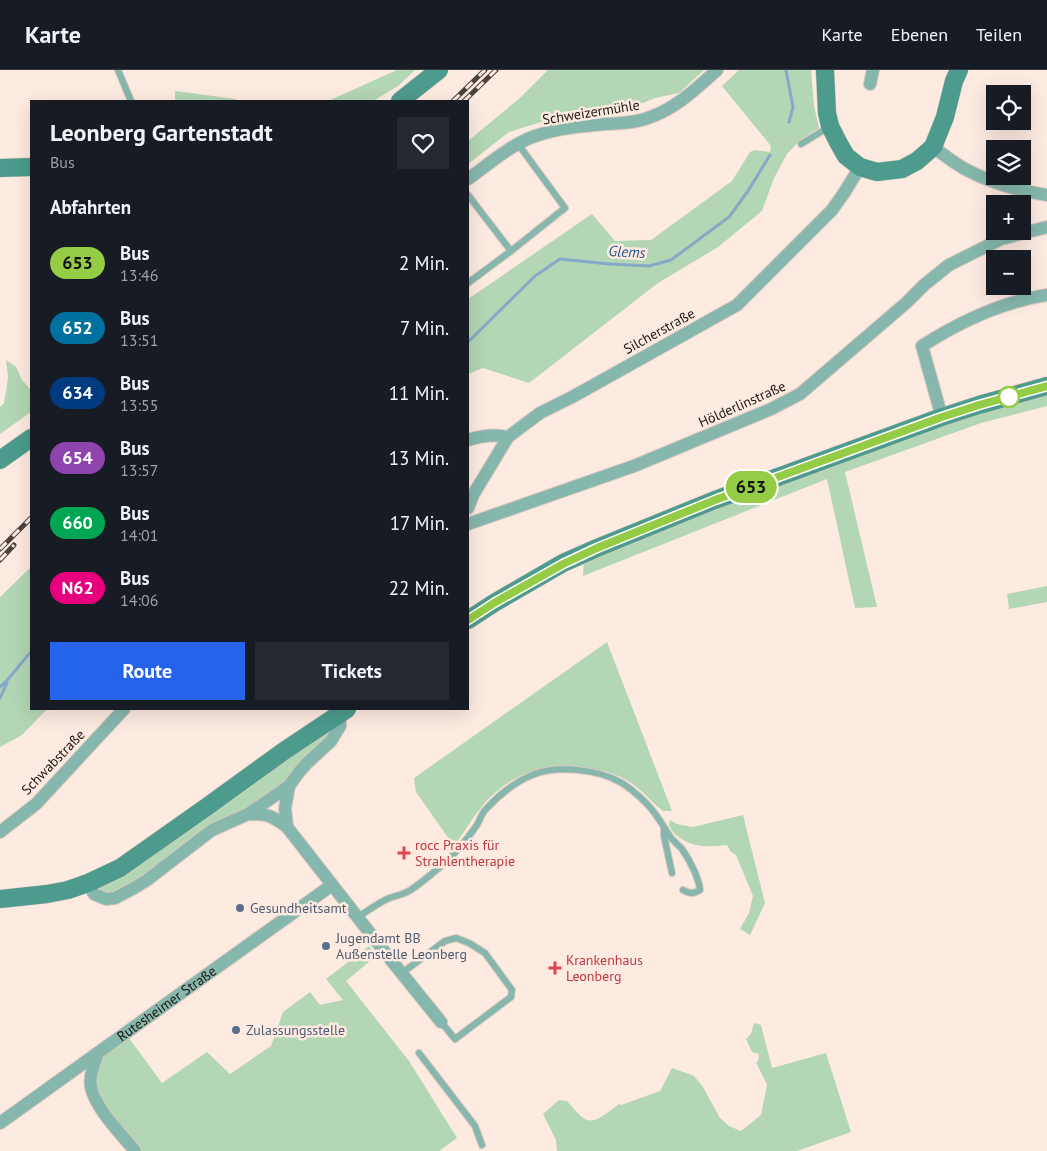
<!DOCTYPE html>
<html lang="de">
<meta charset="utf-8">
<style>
:root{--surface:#171b24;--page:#242831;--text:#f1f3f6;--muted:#9ea1a6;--line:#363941;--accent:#2563eb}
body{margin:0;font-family:"PT Sans",sans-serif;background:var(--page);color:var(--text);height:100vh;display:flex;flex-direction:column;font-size:19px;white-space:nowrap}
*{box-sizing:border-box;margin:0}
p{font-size:16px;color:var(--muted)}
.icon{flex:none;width:28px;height:28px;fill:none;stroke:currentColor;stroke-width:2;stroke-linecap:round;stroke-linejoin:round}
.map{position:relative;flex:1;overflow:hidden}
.side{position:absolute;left:30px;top:30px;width:439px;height:610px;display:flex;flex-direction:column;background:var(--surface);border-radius:0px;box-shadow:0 5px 20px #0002}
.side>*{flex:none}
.badge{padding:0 10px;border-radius:16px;font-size:18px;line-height:32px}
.fabs{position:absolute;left:986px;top:15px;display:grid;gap:10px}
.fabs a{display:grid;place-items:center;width:45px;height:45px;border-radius:0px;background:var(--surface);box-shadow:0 5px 20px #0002;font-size:25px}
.map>.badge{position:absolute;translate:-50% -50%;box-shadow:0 0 0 2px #fff}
h2{padding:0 20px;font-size:19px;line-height:45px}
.round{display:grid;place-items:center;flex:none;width:52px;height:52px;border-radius:0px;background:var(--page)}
.overview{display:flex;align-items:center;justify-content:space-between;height:85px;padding:0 20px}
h1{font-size:24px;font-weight:800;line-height:38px}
.button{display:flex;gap:10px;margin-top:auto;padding:10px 20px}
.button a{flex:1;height:58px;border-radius:0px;background:var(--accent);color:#fff;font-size:20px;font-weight:800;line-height:58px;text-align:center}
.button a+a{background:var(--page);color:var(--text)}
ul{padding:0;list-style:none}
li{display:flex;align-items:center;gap:15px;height:65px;padding:0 20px}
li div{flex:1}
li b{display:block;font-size:19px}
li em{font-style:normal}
li .badge{min-width:55px;font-weight:700;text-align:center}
header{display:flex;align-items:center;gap:30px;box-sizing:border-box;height:70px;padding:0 25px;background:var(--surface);border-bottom:1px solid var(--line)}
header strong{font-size:24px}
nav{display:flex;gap:28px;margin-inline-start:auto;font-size:18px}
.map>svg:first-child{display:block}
.green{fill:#b3d6b4}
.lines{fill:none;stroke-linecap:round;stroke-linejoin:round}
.stream{stroke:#86a8c9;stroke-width:3}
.lane-casing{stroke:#d9c8c0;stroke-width:8}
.street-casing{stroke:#d9c8c0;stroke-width:14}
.secondary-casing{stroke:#d9c8c0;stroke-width:19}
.lane{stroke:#86b7ac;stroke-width:6}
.street{stroke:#86b7ac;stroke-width:12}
.secondary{stroke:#4c9b8c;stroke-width:18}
.rail-casing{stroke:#4b423e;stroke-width:5}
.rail{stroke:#fdeae1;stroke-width:3;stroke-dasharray:9;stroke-linecap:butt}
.line-casing{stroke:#fff;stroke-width:11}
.line{stroke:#95cc45;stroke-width:8}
.stop-dot{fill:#fff;stroke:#95cc45;stroke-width:2.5}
.health-dot{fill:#e0444e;stroke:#fdeae1;stroke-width:2}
.service-dot{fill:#5c6f8a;stroke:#fdeae1;stroke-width:2}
.labels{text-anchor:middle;stroke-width:5;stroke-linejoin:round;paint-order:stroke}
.street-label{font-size:14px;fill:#1c1613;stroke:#fdeae1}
.health-label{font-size:14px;fill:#be3a42;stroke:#fdeae1;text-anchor:start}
.service-label{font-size:14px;fill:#4e5e75;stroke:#fdeae1;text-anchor:start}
.water-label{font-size:15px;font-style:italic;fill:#255784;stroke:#fdeae1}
</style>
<header>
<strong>Karte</strong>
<nav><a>Karte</a><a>Ebenen</a><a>Teilen</a></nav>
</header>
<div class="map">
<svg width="1047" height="1081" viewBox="0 0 1047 1081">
<rect width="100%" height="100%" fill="#fdeae1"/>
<path class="green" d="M 397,0 L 415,0 L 398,16 L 373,31 L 328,31 Z
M 548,0 L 704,0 L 679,23 L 655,28 L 619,43 L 551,49 L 509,62 L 468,94 L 468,71 L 521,27 Z
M 739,0 L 811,0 L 814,36 L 819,58 L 800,70 L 787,84 L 774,108 L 762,141 L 718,177 L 658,213 L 529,313 L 483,298 L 468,304 L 468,229 L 592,144 L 615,171 L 651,170 L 732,111 L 750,82 L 755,80 L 770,82 L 771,76 L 722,16 Z
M 175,21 L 236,29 L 236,31 L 175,31 Z
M 6,290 L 16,297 L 22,310 L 31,320 L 31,342 L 0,364 L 0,337 L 4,333 L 8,308 Z
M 1047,322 L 1047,336 L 981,353 L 845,402 L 877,537 L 855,538 L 827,409 L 583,506 L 584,490 L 642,465 L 910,364 Z
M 31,497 L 31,639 L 47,639 L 22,665 L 0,677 L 0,527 Z
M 1047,516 L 1047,532 L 1009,539 L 1007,524 Z
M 607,572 L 672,741 L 663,741 C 651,732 641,718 628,711 C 611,701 597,699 577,697 C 540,693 508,706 483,735 C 472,748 464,763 454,776 L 416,722 L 414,708 Z
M 340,656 L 299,702 L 115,828 L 94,824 L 104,807 L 284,681 Z
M 743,745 L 765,833 L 750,865 L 740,859 L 749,843 L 753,826 L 736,785 L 731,782 L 727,775 C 704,778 682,777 669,756 L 670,750 L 677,754 L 693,757 Z
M 369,876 L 376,886 L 346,911 L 409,991 L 457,1068 L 439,1081 L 135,1081 L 96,1032 L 91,1001 L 98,983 L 126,964 L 162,1013 L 207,982 L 230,1004 L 271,976 L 283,942 L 310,922 L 320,935 L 343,930 L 326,909 Z
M 754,953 L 761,955 L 772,998 L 826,983 L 851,1062 L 797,1081 L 557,1081 L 556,1070 L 543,1044 L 559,1030 L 567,1031 C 590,1059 592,1054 619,1034 L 621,1035 L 660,1021 L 672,998 L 694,1006 L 703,1017 L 720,1048 L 729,1056 L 741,1061 L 761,1045 L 767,1015 L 756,992 L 758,991 L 759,984 L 752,982 L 746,969 L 751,964 Z"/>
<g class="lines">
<path class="stream" d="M 786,0 L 793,37 L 789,52
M 468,272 L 535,206 L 560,189 L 609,194 L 649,196 L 671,190 L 729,147 L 748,121 L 770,85
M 0,617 C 12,607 20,593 31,582
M 0,628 L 7,613"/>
<defs>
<path id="lane" d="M 118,0 L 131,31
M 801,74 L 829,57
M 468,125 L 511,181 L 565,138 L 518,74
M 468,213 L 511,181
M 664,757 L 664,766 L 672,803
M 358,847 C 367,841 377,834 387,829 C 394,826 402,825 409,821 C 419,815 429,806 439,798 C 453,786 466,771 477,755 C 480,750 481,744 486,739 C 498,726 515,712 532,705 C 557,695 597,699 620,712 C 631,718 639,726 647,734 C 657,744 663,756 671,768 C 675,772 678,775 682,779 C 689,789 699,808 700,820 C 693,824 690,824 683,820
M 402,903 L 445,871 L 456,868 L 469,873 L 485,883 L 512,920 L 511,927 L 455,969 L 441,952
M 419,983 L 475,1056 L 482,1075"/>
<g id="street">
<path d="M 870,14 L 873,0"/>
<path d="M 933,77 C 943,84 954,93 965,99 C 989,112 1020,121 1047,125"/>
<path d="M 468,109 C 489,94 510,75 535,66 C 558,58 583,56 607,54 C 619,53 633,53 645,49 C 674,40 695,20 717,0"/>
<path d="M 939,337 L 922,276 C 961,251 1001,232 1047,225"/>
<path d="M 468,370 C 480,366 495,364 508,367"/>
<path d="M 468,438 L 473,425 L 508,367 L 540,343 L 574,326 L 737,235 L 832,140 L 844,123 L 860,97"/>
<path d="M 468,454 L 634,396 L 771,339 L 800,324 L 906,233 L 924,215 L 949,195 L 1001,169 L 1047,157"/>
<path d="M 248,744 C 268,744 271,745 287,757 L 391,890 L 441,952"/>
<path d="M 287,757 L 285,738 L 289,716"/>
<path d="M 0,762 L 36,734 L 124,639"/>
<path d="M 88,813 L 94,824 L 106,829 L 115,828 L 134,818 L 147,810 L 212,760 L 248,744 L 289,716 L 299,702 L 307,693 L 331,671 L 340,656 L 340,644"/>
<path d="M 98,983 C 94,994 89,1006 91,1017 C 95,1038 122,1065 135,1081"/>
<path id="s1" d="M 0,1053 L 332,815"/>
</g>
<path id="secondary" d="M 825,0 L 827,43 L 830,56 L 838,72 L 846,86 L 860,97 L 877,102 L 902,99 L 917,91 L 933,77 L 945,47 L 954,11 L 959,0
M 400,31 L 439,0
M 0,98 L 31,97
M 0,390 L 31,368
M 468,550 L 494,533 L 563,493 L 597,478 L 715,430 L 942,347 L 979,335 L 1047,316
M 0,829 L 47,824 L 68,820 L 88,813 L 120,798 L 208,736 L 284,681 L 347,639"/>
</defs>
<use href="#lane" class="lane-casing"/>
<use href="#street" class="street-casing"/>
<use href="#secondary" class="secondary-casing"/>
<use href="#lane" class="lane"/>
<use href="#street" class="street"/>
<use href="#secondary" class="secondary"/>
<defs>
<path id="rail" d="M 453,31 L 485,0
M 464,31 L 496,0
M 0,479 L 31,448
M 0,490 L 14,475"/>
</defs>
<use href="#rail" class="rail-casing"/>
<use href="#rail" class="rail"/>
</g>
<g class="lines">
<defs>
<path id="line" d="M 468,550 L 494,533 L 563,494 L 597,478 L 715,430 L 942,347 L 979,335 L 1047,316"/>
</defs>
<use href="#line" class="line-casing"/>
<use href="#line" class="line"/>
</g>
<circle class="stop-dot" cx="1009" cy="327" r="10"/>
<g class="health-dot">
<path d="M401.5 775.5h5v5h5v5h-5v5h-5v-5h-5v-5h5z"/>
<path d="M552.5 890.5h5v5h5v5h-5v5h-5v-5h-5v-5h5z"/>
</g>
<g class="service-dot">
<circle cx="240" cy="838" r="5"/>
<circle cx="326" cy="876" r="5"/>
<circle cx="236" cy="960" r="5"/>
</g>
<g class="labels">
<g class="street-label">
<text transform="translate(591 42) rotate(-9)" y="5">Schweizermühle</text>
<text transform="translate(659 261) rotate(-29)" y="5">Silcherstraße</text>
<text transform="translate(742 334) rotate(-24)" y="5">Hölderlinstraße</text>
<text transform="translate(53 692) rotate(-46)" y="5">Schwabstraße</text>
<text dy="5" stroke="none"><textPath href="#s1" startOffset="205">Rutesheimer Straße</textPath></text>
</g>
<g class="health-label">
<text x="415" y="780">rocc Praxis für<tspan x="415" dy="16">Strahlentherapie</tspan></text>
<text x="566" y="895">Krankenhaus<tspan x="566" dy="16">Leonberg</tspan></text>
</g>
<g class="service-label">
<text x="250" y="843">Gesundheitsamt</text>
<text x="336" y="873">Jugendamt BB<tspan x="336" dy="16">Außenstelle Leonberg</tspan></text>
<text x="246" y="965">Zulassungsstelle</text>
</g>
<g class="water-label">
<text transform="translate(627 182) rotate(3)" y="5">Glems</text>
</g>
</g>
</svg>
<div class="fabs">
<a><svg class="icon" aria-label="locate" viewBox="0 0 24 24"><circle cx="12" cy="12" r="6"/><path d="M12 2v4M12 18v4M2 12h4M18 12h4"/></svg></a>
<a><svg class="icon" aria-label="layers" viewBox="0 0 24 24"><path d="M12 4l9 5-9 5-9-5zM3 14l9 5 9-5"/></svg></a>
<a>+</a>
<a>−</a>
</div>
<b class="badge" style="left:751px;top:417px;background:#95cc45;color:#111">653</b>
<section class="side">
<div class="overview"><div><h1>Leonberg Gartenstadt</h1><p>Bus</p></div><a class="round"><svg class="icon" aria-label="heart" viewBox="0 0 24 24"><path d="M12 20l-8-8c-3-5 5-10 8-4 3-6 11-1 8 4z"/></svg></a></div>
<h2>Abfahrten</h2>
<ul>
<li><span class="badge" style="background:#95cc45;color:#111">653</span><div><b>Bus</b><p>13:46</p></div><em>2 Min.</em></li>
<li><span class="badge" style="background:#00719f;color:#fff">652</span><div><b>Bus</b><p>13:51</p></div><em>7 Min.</em></li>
<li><span class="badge" style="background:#003b80;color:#fff">634</span><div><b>Bus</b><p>13:55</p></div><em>11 Min.</em></li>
<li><span class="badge" style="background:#8e44ad;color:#fff">654</span><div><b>Bus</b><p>13:57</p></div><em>13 Min.</em></li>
<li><span class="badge" style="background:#00a651;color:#fff">660</span><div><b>Bus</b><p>14:01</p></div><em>17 Min.</em></li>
<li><span class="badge" style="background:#e6007e;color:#fff">N62</span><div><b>Bus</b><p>14:06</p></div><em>22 Min.</em></li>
</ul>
<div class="button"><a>Route</a><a>Tickets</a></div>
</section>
</div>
